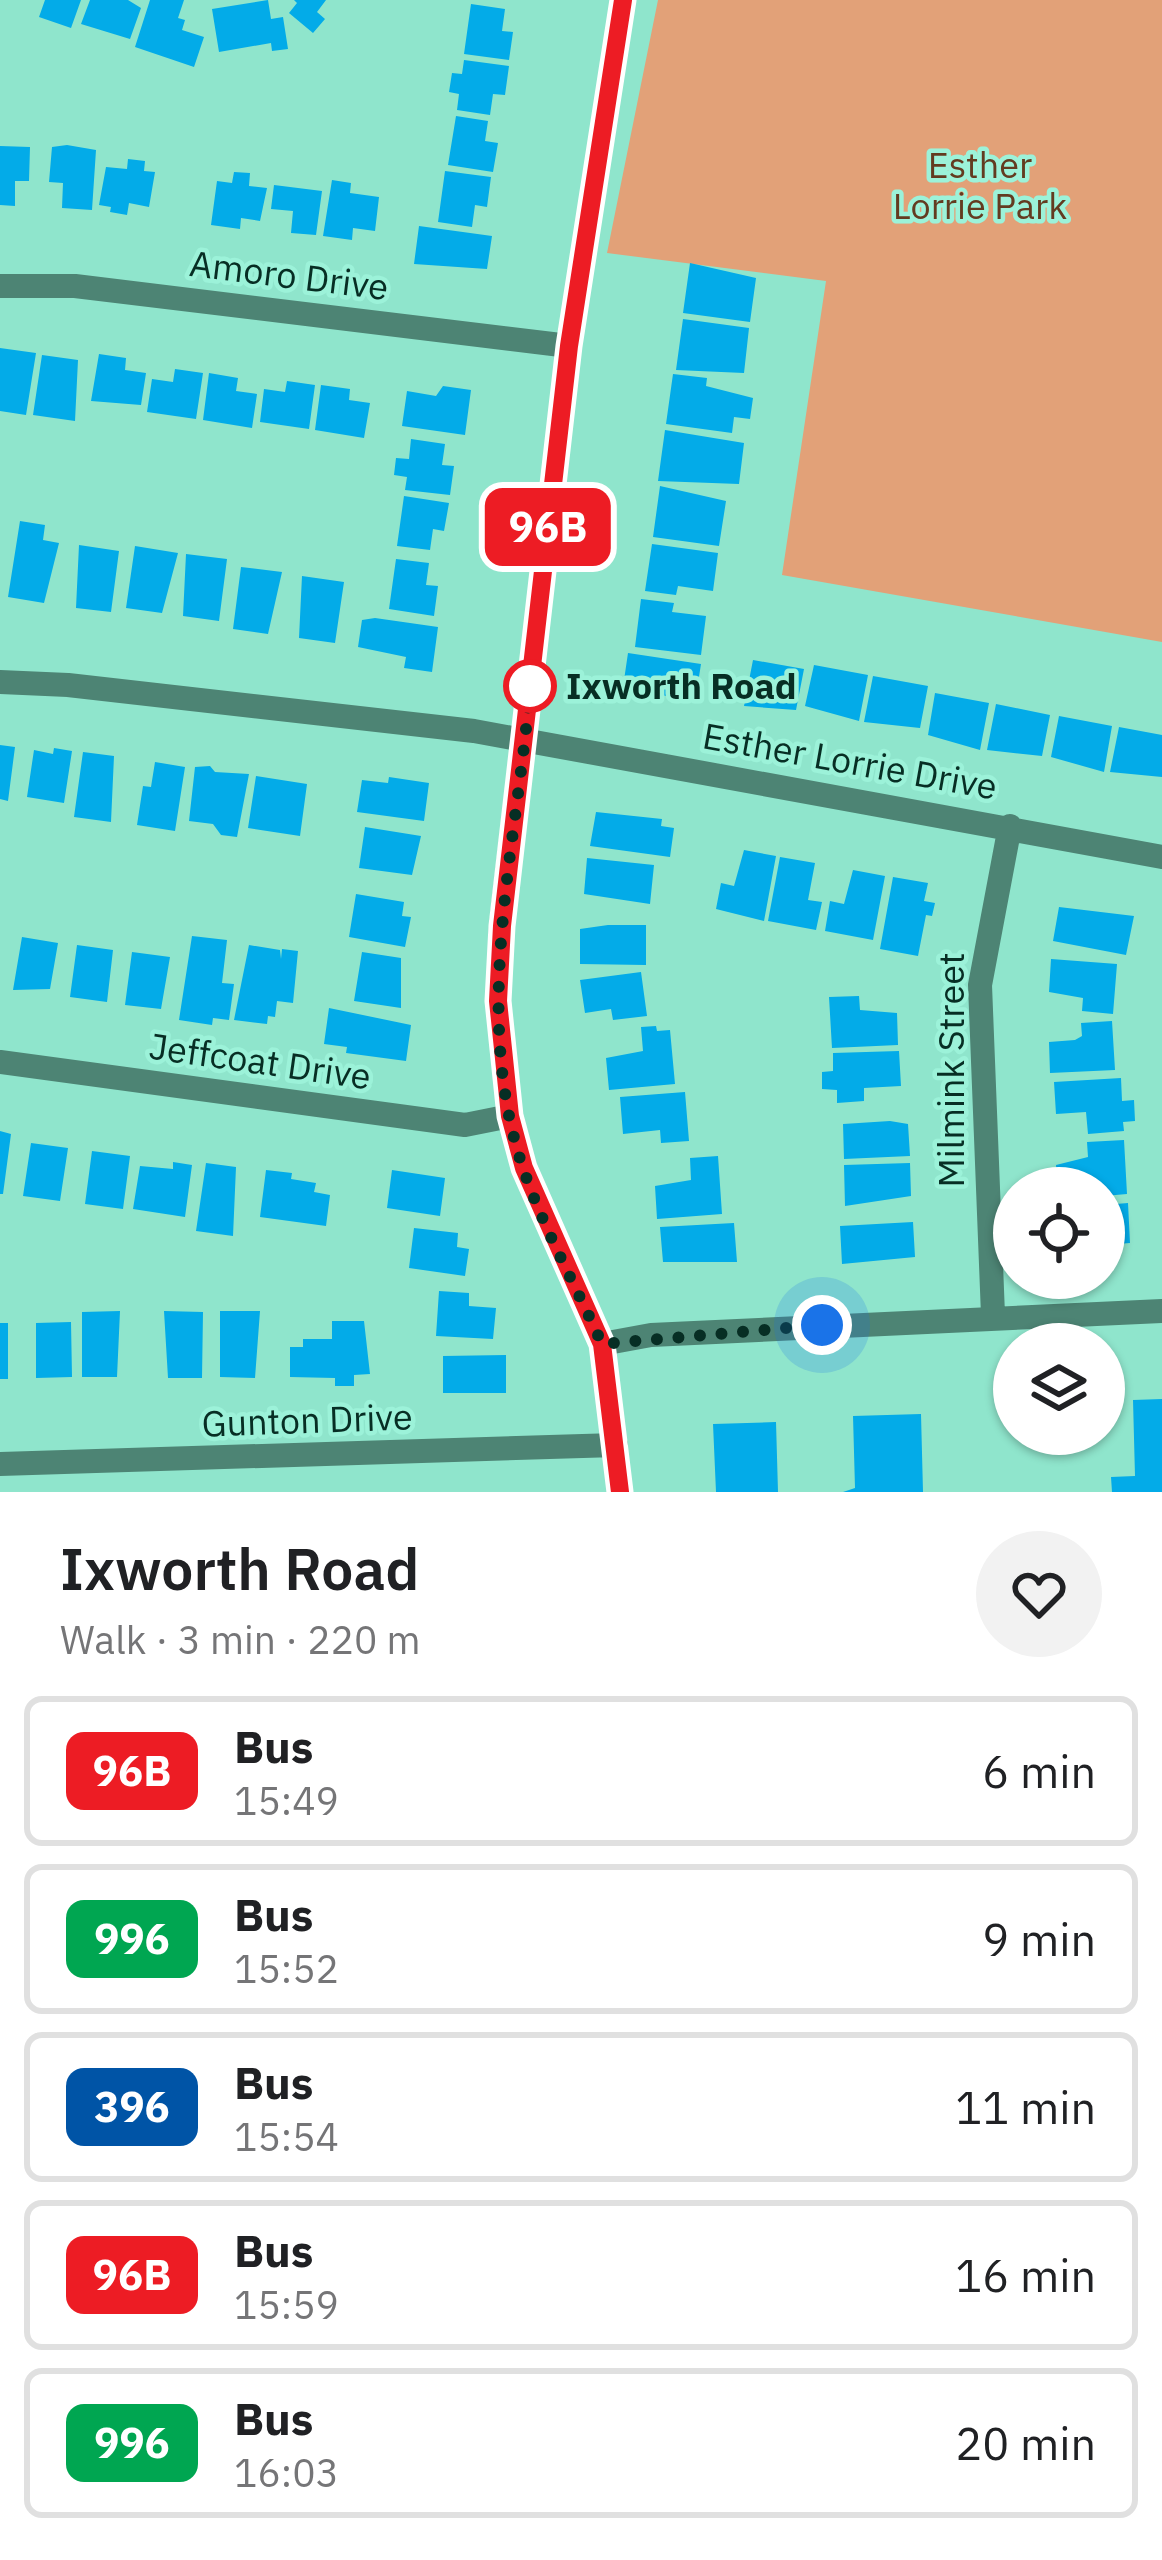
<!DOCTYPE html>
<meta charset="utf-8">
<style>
:root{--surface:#fff;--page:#f2f2f2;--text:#202124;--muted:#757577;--line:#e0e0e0}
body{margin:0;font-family:"IBM Plex Sans",sans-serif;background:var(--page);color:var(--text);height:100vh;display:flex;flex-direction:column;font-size:45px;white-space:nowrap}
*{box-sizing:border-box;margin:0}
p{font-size:39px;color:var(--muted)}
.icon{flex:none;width:66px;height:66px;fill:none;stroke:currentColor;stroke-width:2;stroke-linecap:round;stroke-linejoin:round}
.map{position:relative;height:1492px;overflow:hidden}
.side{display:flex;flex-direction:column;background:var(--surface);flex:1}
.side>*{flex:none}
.badge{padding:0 24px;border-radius:18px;font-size:42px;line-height:78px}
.controls{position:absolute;left:993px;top:1167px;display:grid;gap:24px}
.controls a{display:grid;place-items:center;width:132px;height:132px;border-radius:50%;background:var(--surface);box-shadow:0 3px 9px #0004;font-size:60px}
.you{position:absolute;width:60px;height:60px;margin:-30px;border:9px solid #fff;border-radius:50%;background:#1a73e8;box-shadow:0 0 0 18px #1a73e833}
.map>.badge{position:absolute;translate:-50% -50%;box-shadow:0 0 0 6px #fff}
.round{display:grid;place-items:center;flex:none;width:126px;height:126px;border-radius:63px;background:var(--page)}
.head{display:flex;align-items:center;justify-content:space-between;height:204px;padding:0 60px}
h1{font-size:57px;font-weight:600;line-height:90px}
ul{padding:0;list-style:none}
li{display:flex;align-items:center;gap:36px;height:150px;margin:0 24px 18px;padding:0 36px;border:6px solid var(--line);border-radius:18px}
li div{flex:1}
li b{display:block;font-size:45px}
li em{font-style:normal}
li .badge{min-width:132px;font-weight:700;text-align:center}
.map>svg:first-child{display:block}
.green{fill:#e2a178}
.building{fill:#03abe8}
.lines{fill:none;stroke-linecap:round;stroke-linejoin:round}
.street{stroke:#4d8474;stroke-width:24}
.line-casing{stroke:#fff;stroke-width:27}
.line{stroke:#ed1c24;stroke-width:18}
.walk{stroke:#072e24;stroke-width:12;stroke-dasharray:0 21.6}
.stop-dot{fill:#fff;stroke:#ed1c24;stroke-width:6}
.labels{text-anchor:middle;stroke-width:9;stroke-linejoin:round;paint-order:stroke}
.park-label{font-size:36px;fill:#633b20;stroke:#9cf2d9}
.street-label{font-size:36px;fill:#072e24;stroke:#9cf2d9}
.stop-label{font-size:36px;font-weight:bold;fill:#072e24;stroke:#9cf2d9;text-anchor:start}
</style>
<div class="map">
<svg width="1162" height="1492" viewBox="0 0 1162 1492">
<rect width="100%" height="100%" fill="#8fe5cc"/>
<path class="green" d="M 658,0 L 1162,0 L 1162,642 L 782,575 L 826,281 L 607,253 Z"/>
<path class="building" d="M 45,0 L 81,0 L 71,28 L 39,17 Z
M 90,0 L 128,0 L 141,8 L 130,39 L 81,24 Z
M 150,0 L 184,0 L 178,18 L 185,20 L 182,30 L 204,37 L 194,67 L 135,47 Z
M 268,0 L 271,19 L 283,17 L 288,49 L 272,51 L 271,43 L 219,52 L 212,9 Z
M 294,0 L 326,0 L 317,12 L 325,19 L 313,33 L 289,13 L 297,3 Z
M 471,4 L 505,9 L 502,31 L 513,32 L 509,60 L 464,54 Z
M 464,60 L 509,66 L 505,95 L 493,94 L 490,115 L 457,110 L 459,94 L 449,92 L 452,73 L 462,74 Z
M 456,116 L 488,121 L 485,141 L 498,143 L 493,172 L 448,165 Z
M 67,145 L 96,150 L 92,210 L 62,208 L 63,183 L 49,182 L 52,147 Z
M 0,146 L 30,147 L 29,181 L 15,181 L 15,206 L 0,205 Z
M 128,159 L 145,161 L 144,171 L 155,172 L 149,207 L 129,203 L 127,215 L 110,212 L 111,207 L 99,205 L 106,167 L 127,169 Z
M 445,171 L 491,177 L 487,207 L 475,205 L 472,227 L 438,222 Z
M 234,172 L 250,173 L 249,186 L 267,188 L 260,221 L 241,218 L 240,229 L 211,225 L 217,181 L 232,183 Z
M 332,180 L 351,183 L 350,193 L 379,197 L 375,231 L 353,228 L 352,240 L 323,236 Z
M 274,185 L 322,191 L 316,235 L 291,233 L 293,211 L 271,209 Z
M 419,226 L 492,236 L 487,269 L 414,264 Z
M 690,263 L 756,278 L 750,322 L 683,313 Z
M 683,319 L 749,328 L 744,373 L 676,370 Z
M 0,348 L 36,353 L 26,415 L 0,411 Z
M 99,354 L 126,358 L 125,370 L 146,373 L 141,405 L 91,401 Z
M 42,355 L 78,360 L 75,421 L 33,415 Z
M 175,369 L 203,373 L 196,419 L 147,412 L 152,379 L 173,382 Z
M 209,373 L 238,378 L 236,391 L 257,394 L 252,428 L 203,420 Z
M 673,374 L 707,378 L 706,386 L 753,398 L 750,419 L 734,417 L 732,433 L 666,424 Z
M 287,381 L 315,385 L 309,429 L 260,422 L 264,389 L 285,392 Z
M 321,385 L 350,389 L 349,400 L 370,403 L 364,438 L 315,430 Z
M 443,386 L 471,390 L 465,435 L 402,426 L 407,391 L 436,396 Z
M 665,430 L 744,443 L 739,484 L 658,481 Z
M 411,439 L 445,444 L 442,465 L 454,466 L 450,495 L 405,490 L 407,477 L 394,475 L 396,458 L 409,459 Z
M 660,486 L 726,501 L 719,546 L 653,537 Z
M 404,496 L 449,503 L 444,531 L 433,529 L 430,550 L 397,546 Z
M 20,521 L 45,525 L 43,540 L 59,543 L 44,603 L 8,597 Z
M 652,544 L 718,553 L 713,591 L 678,586 L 676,595 L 645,591 Z
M 79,545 L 119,551 L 111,612 L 76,608 Z
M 135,546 L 178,553 L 162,613 L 126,608 Z
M 186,554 L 227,559 L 219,621 L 183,616 Z
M 396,559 L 429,563 L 426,585 L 438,586 L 434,616 L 389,609 Z
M 241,567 L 282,572 L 268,634 L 233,629 Z
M 302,576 L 344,582 L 335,643 L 299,638 Z
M 641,599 L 674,603 L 672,612 L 706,616 L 701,655 L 635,647 Z
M 375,618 L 438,627 L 432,672 L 404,668 L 406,657 L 358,647 L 362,620 Z
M 628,653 L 701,664 L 695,702 L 623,687 Z
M 753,660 L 804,669 L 796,710 L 744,706 Z
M 814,665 L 868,675 L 859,721 L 805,706 Z
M 873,676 L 928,686 L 920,728 L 864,722 Z
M 935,693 L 989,703 L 980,750 L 928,735 Z
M 996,704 L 1050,715 L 1042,756 L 987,750 Z
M 1059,716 L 1112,726 L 1104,772 L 1051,757 Z
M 1119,727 L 1162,735 L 1162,777 L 1110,772 Z
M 0,745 L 15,747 L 8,801 L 0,799 Z
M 54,748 L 72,751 L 64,803 L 27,797 L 34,750 L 53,754 Z
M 83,752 L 114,756 L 111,822 L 74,817 Z
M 155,762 L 185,767 L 175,831 L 137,825 L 143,786 L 151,787 Z
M 210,766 L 215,772 L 249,774 L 237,837 L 221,835 L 213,824 L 189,821 L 195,767 Z
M 256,776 L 307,784 L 300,836 L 248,828 Z
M 389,777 L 429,783 L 424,821 L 357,812 L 362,780 L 388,783 Z
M 596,812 L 662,819 L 661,826 L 674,828 L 670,857 L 590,846 Z
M 365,827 L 421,836 L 412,875 L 359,868 Z
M 744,850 L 776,856 L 764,921 L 716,909 L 721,883 L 734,886 Z
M 780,857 L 815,863 L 808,900 L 822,902 L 816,930 L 768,921 Z
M 587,858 L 654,865 L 650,904 L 584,894 Z
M 853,870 L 885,876 L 873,940 L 825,931 L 830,901 L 844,904 Z
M 893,877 L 928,883 L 924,901 L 935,903 L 932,916 L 926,915 L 918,956 L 880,949 Z
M 356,894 L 404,902 L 402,916 L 411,917 L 405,947 L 349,937 Z
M 1059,907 L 1134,916 L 1126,955 L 1053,941 Z
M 608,925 L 646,925 L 646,965 L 580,964 L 580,929 Z
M 192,936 L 227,940 L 222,983 L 234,984 L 229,1020 L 213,1018 L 212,1025 L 179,1020 Z
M 22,937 L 58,943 L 50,989 L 13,990 Z
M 77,945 L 113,950 L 107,1002 L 70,997 Z
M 249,945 L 280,950 L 281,959 L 282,949 L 298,951 L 293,1003 L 277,1001 L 275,1017 L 268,1016 L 267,1024 L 234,1020 Z
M 132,952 L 170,957 L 161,1009 L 125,1005 Z
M 362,952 L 401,958 L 401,1008 L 354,1001 Z
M 1051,959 L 1117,964 L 1113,1014 L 1082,1011 L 1083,998 L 1049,992 Z
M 641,972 L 647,1016 L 613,1020 L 611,1009 L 585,1013 L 580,980 Z
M 859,996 L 860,1010 L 897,1013 L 898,1045 L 832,1048 L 829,997 Z
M 329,1008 L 411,1025 L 406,1061 L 346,1053 L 347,1047 L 324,1044 Z
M 1112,1021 L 1115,1070 L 1050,1073 L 1049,1042 L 1075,1040 L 1082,1036 L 1081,1023 Z
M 656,1026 L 657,1031 L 670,1030 L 675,1084 L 609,1090 L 606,1058 L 643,1051 L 641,1027 Z
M 899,1051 L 901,1086 L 864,1088 L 864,1101 L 837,1103 L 837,1090 L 822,1089 L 822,1072 L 833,1071 L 833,1053 Z
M 1121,1078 L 1122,1101 L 1134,1100 L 1135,1121 L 1123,1122 L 1124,1131 L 1088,1134 L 1086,1112 L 1056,1114 L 1054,1082 Z
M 685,1092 L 689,1141 L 661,1143 L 660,1130 L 623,1134 L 620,1097 Z
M 890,1121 L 908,1124 L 910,1156 L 844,1159 L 843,1124 Z
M 0,1131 L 11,1134 L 3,1194 L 0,1194 Z
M 1124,1140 L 1127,1194 L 1104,1196 L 1104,1188 L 1058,1188 L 1056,1165 L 1088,1157 L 1087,1142 Z
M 31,1143 L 68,1148 L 60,1201 L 23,1196 Z
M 92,1151 L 130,1156 L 123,1209 L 85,1204 Z
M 718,1156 L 722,1214 L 657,1219 L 655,1186 L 691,1180 L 690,1158 Z
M 173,1162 L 192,1165 L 185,1217 L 133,1209 L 140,1166 L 173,1169 Z
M 206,1163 L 236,1167 L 233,1236 L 196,1231 Z
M 910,1163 L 911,1196 L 845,1206 L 844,1165 Z
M 266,1170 L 292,1173 L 291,1179 L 316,1183 L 314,1192 L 330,1195 L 326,1226 L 260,1217 Z
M 392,1170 L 445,1178 L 440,1216 L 387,1208 Z
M 1128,1203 L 1130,1243 L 1104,1245 L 1104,1205 Z
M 913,1222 L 915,1257 L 842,1264 L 840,1226 Z
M 734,1223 L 737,1262 L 663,1262 L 660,1227 Z
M 414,1228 L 458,1233 L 457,1247 L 469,1249 L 465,1276 L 409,1268 Z
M 439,1291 L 469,1293 L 469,1306 L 496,1308 L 493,1339 L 436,1336 Z
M 120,1311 L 117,1377 L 82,1377 L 82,1312 Z
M 164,1311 L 203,1312 L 202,1378 L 168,1378 Z
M 220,1311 L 260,1311 L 255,1378 L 220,1377 Z
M 332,1321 L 364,1321 L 370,1374 L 354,1375 L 354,1386 L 335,1386 L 335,1378 L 290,1377 L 290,1347 L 303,1347 L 303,1339 L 332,1339 Z
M 71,1322 L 72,1377 L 36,1378 L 36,1323 Z
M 0,1323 L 8,1323 L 8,1379 L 0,1379 Z
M 506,1355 L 506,1393 L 443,1393 L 443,1356 Z
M 1162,1399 L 1162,1492 L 1112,1492 L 1111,1477 L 1135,1476 L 1133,1400 Z
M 921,1414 L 923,1492 L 843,1492 L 855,1488 L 853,1416 Z
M 776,1422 L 778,1492 L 716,1492 L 713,1424 Z"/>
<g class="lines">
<path class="street" d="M 0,286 L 75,286 L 569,346
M 0,682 L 68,685 L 474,731 L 1162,857
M 0,1062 L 465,1125 L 510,1116
M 993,1315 L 980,985 L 1010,826
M 602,1344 L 651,1335 L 1162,1311
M 0,1464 L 616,1445
M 620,1492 L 602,1344 L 524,1169 L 510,1116 L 498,1001 L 501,926 L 569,346 L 623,0"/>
</g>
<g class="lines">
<defs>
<path id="line" d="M 620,1492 L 602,1344 L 524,1168 L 510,1116 L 498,1001 L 502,926 L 569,346 L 623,0"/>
</defs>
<use href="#line" class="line-casing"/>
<use href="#line" class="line"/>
<path class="walk" d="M 530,686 C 518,845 470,1010 523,1168 C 543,1228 576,1286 602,1344 L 822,1325"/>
</g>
<circle class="stop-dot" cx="530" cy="686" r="24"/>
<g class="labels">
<g class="park-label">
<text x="980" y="178">Esther<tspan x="980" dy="41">Lorrie Park</tspan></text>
</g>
<g class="street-label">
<text transform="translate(289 275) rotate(7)" y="13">Amoro Drive</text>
<text transform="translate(850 761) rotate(10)" y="13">Esther Lorrie Drive</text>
<text transform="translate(260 1061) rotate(8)" y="13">Jeffcoat Drive</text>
<text transform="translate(951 1070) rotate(-90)" y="13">Milmink Street</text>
<text transform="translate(307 1420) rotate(-2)" y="13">Gunton Drive</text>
</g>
<g class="stop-label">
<text x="566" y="699">Ixworth Road</text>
</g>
</g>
</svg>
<div class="controls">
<a><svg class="icon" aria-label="locate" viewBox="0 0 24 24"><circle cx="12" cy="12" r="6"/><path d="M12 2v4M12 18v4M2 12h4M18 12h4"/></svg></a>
<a><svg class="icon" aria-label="layers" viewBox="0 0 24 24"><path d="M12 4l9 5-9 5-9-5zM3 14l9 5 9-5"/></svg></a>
</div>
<div class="you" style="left:822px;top:1325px"></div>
<b class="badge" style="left:548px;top:527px;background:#ed1c24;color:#fff">96B</b>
</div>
<section class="side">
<div class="head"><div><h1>Ixworth Road</h1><p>Walk · 3 min · 220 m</p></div><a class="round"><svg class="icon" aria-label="heart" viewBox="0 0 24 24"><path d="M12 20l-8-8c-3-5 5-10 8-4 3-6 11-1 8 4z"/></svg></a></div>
<ul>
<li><span class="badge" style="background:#ed1c24;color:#fff">96B</span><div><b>Bus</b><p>15:49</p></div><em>6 min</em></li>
<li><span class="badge" style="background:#00a651;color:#fff">996</span><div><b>Bus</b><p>15:52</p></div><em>9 min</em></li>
<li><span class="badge" style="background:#0054a6;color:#fff">396</span><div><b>Bus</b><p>15:54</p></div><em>11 min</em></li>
<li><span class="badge" style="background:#ed1c24;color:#fff">96B</span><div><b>Bus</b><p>15:59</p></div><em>16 min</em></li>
<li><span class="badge" style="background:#00a651;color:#fff">996</span><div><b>Bus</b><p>16:03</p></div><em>20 min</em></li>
</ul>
</section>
